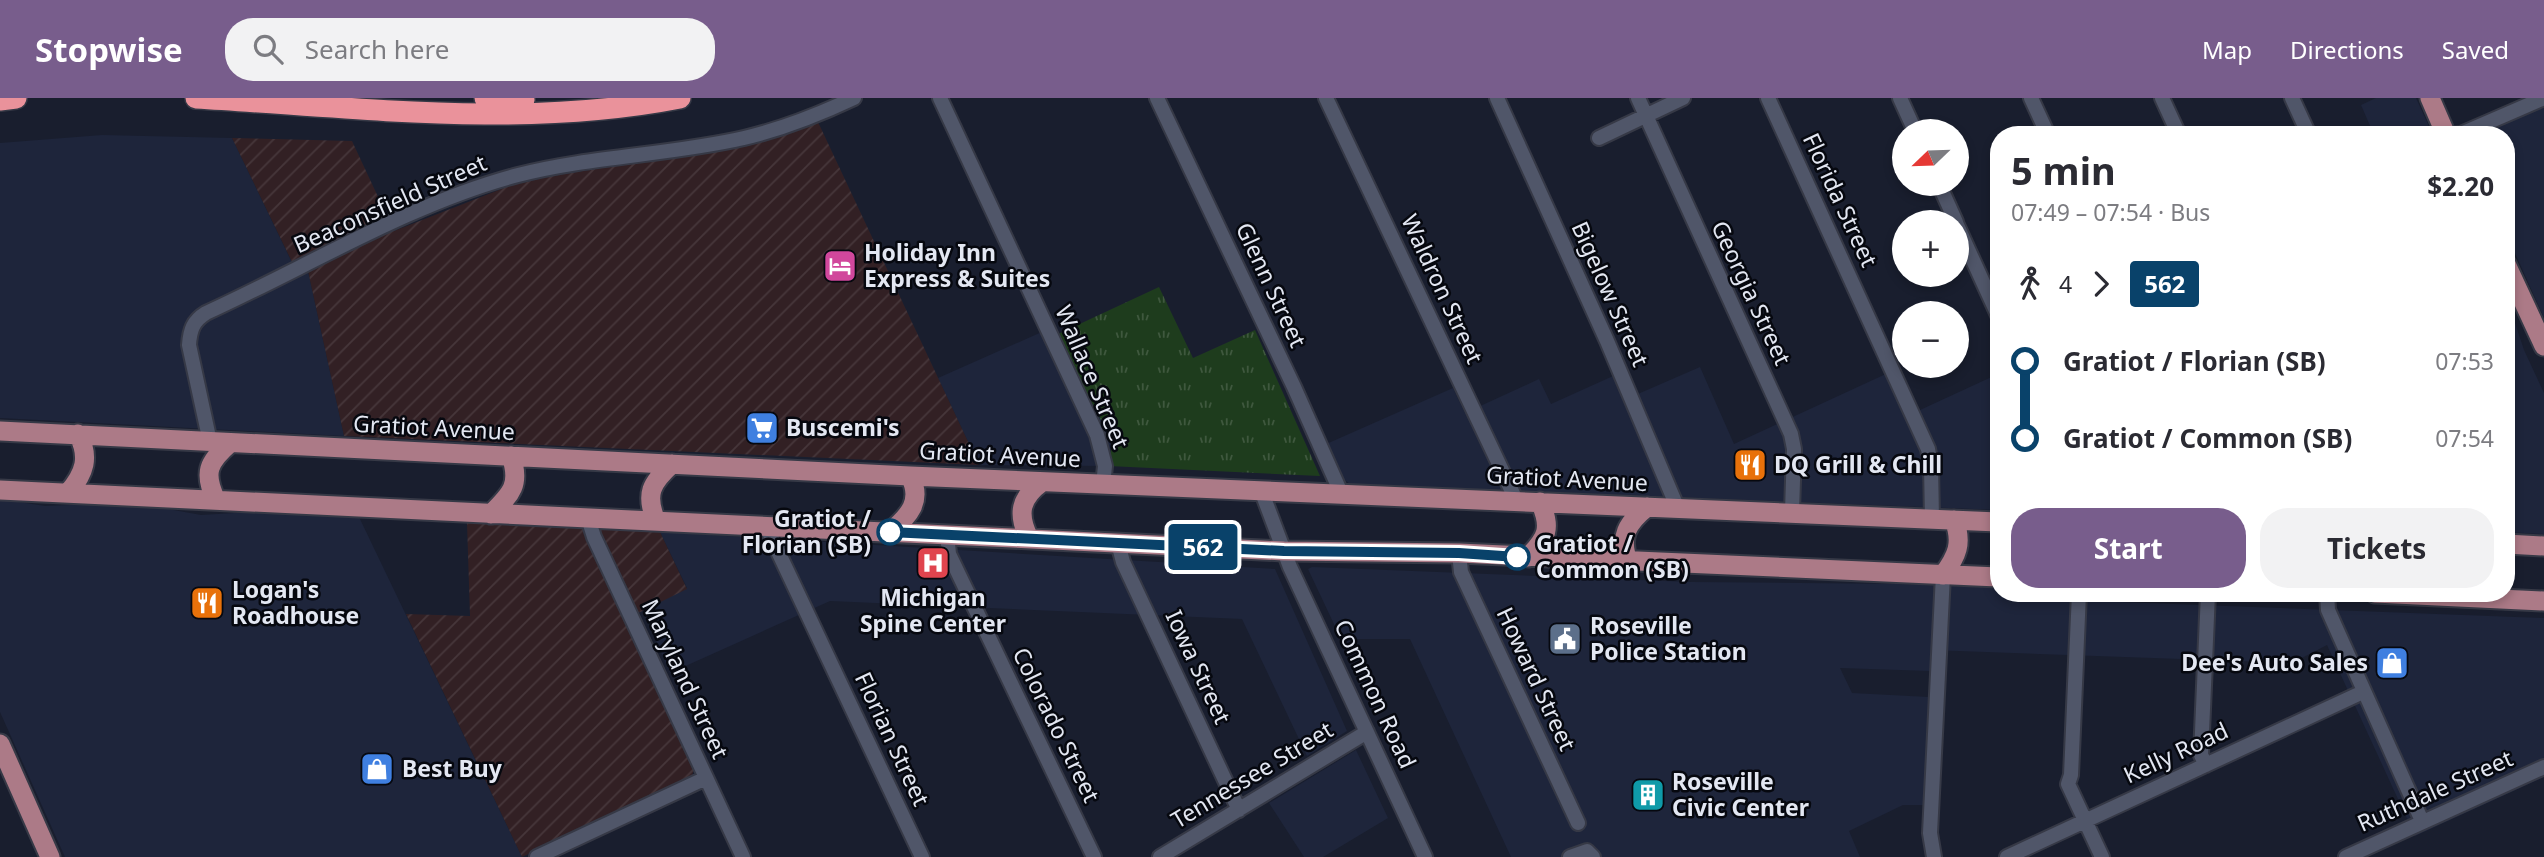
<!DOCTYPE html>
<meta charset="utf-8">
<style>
:root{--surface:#fff;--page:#f2f2f3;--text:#2b2b33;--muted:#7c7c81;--accent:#785d8c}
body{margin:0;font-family:"Noto Sans",sans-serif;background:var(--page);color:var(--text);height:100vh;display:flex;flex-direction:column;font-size:26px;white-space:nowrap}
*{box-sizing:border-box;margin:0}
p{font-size:23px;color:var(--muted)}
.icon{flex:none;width:38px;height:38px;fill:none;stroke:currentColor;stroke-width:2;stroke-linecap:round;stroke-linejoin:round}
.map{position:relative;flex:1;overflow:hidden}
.details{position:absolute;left:1990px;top:28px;width:525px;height:476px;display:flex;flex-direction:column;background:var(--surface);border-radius:28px;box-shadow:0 4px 10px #0003}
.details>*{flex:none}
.badge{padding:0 14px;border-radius:5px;font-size:24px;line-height:46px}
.needle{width:46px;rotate:247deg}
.buttons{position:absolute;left:1892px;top:21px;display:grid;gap:14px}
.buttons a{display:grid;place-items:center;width:77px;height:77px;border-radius:50%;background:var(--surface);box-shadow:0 4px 10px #0003;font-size:35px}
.map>.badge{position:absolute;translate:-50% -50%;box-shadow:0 0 0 4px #fff}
.legs{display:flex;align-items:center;gap:10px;height:77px;padding:0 21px;font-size:23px}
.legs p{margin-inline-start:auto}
.summary{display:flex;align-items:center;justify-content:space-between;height:119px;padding:0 21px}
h1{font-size:38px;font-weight:700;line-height:52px}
.cta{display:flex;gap:14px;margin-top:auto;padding:14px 21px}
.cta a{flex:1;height:80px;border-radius:28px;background:var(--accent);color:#fff;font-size:28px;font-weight:700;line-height:80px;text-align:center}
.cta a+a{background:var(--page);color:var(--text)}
ul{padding:0 21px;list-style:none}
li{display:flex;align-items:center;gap:24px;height:77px;font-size:26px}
li i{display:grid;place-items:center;width:10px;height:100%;margin:0 9px;background:currentColor}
li i::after{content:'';width:18px;height:18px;margin:-9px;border:5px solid;border-radius:50%;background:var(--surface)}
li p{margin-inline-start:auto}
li:first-child i{background:linear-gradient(#0000 50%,currentColor 0)}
li:last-child i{background:linear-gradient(currentColor 50%,#0000 0)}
header{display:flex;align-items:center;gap:42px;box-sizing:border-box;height:98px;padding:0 35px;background:var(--accent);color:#fff}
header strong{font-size:33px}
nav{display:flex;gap:38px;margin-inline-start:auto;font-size:24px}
.search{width:490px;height:63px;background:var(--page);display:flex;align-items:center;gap:18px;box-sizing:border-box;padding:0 24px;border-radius:28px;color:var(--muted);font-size:26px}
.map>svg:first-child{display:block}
.built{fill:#1e253b}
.industrial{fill:url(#industrial-furrows)}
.grass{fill:url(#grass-tufts)}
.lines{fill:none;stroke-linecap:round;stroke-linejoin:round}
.minor-casing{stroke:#363946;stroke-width:18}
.major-casing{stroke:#363946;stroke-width:23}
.highway-casing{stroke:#363946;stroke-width:24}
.minor{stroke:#505669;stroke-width:14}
.major{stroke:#ac7a87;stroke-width:19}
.highway{stroke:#ea929b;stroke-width:21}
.line-1-casing{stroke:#fff;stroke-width:16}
.line-1{stroke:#09426a;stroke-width:10}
.stop-1-dot{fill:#fff;stroke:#09426a;stroke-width:3.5}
.labels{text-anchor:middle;stroke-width:5;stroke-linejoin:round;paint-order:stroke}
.street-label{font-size:23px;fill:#e3e7f2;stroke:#06080f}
.poi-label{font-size:23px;font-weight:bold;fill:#e3e7f2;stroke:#06080f;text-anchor:start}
.stop-label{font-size:23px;font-weight:bold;fill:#e3e7f2;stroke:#06080f;text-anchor:end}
</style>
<header>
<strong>Stopwise</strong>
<div class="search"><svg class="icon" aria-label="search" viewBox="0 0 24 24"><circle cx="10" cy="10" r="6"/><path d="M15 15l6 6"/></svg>Search here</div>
<nav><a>Map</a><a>Directions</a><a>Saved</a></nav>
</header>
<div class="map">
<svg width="2544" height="759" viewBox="0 0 2544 759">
<defs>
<pattern id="industrial-furrows" width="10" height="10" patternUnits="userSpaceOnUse" patternTransform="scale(1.75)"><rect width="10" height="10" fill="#322024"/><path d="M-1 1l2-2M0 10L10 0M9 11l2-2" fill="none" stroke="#46363a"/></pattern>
<pattern id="grass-tufts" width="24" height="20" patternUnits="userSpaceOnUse" patternTransform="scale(1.75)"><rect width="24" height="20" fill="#1e3c1d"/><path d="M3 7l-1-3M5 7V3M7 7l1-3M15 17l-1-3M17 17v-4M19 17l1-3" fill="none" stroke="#3f583e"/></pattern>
</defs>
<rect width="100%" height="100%" fill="#191e2e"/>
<path class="built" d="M 2376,0 L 2416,0 L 2433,37 L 2374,37 L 2361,7 Z
M 2544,6 L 2544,220 L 2506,135 L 2506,37 L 2474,37 Z
M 102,37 L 232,40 L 298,177 L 308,173 L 344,338 L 0,320 L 0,45 Z
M 2506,198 L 2524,252 L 2544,295 L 2544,436 L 2506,434 Z
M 1053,229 L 1112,343 L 1105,368 L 979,367 L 938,280 Z
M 1700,269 L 1734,346 L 1888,275 L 1907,318 L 1998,276 L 1998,412 L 1350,386 L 1338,377 L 1324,347 L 1453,290 L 1465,315 L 1539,281 L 1551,306 L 1613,278 L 1624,302 Z
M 0,401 L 45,408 L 92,406 L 168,411 L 201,417 L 251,414 L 359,419 L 522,759 L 65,759 L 0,614 Z
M 660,434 L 1275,471 L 1347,633 L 1307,658 L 1242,521 L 830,503 L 670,575 L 643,512 L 687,490 Z
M 1312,469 L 1691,484 L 1898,486 L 1998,490 L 1998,495 L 2063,495 L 2066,502 L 2544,520 L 2544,679 L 2415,738 L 2327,547 L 2292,565 L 1931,552 L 1930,573 L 1840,570 L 1852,595 L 1929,599 L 1925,707 L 1903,707 L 1849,733 L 1860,759 L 1511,759 L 1410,541 L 1341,541 L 1308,471 Z
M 1356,652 L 1388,720 L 1323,759 L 1304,759 L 1269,705 Z"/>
<path class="industrial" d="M 818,24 L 979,367 L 344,338 L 308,173 L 301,160 L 292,164 L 232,40 L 352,43 L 394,133 L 509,88 L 552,78 L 749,46 Z
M 467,425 L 660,434 L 687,491 L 624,522 L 694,672 L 691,680 L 522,759 L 406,516 L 470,518 Z"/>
<path class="grass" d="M 1159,189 L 1193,260 L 1255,232 L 1320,378 L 1109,368 L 1112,343 L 1056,237 Z"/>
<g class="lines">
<defs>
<path id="minor" d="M 940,0 L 1097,337 L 1105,368 L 1103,387
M 1157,0 L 1294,289 L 1341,395
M 1326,0 L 1516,402
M 1497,0 L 1607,243 L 1678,411
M 1638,0 L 1791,336 L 1794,351 L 1792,414
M 1768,0 L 1928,351 L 1931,367 L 1932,421
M 1900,0 L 1915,33
M 2031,0 L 2048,37
M 2162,0 L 2179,37
M 2292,0 L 2309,37
M 2451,37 L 2461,36 L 2544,0
M 1599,40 L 1683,0
M 1939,86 L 1956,124
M 1956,125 L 1998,217
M 210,344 L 189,247 C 190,232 193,223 206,215 C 307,169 411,105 518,77 C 592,58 670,57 744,40 C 782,31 818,17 854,0
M 1261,392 L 1290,469 L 1425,759
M 588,420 L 594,439 L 743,759
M 766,428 L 922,759
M 947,436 L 949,456 L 1094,759
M 1118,445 L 1123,464 L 1239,712
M 1459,455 L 1461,474 L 1578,725
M 2079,495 L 2071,677 L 2068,686 L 2102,759
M 2327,495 L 2328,512 L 2422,723
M 2206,667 L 2201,657 L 2208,495
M 537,759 L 706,680
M 1160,759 L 1367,634
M 1570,759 L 1587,753 L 1593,759
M 1934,759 L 1930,735 L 1943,477
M 2007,759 L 2363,594
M 2346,759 L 2544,669"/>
<path id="major" d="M 2430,0 L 2446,37
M 2506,166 L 2544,248
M 0,333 L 910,378 L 1998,424
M 0,392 L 1284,453 L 1459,455 L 1998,479
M 68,395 C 85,375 90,359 78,336
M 216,402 C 203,375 208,364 230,345
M 491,416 C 511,396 521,387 511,358
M 656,423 C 645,396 651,385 672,366
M 890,434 C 909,418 923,403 910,378
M 1029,440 C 1017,416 1020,400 1042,384
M 2506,446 L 2544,448
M 1528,459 C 1547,440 1552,430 1540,404
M 1628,463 C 1619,439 1627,425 1647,409
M 1943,477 C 1957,458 1963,445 1954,422
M 2375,495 L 2544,503
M 0,646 L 50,759"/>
<path id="highway" d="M 196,0 C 355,9 522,31 680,0
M 485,0 L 524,2
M 0,2 L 16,0"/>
</defs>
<use href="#minor" class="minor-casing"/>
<use href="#major" class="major-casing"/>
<use href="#highway" class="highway-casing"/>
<use href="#minor" class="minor"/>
<use href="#major" class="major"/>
<use href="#highway" class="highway"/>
</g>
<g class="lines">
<defs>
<path id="line-1" d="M 890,434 L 1284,453 L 1459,455 L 1517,459"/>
</defs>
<use href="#line-1" class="line-1-casing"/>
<use href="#line-1" class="line-1"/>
</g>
<defs>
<symbol id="hotel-square" viewBox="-11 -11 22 22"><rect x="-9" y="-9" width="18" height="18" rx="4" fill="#d1479c" stroke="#06080f"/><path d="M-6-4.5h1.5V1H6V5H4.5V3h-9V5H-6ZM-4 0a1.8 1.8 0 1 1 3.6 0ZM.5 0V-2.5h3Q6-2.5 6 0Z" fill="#fff"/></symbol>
<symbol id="supermarket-square" viewBox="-11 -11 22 22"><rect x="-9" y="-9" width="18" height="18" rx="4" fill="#3f7fe0" stroke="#06080f"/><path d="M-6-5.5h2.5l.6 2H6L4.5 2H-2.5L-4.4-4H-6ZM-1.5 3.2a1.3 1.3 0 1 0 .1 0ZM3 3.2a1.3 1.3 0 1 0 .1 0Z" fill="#fff"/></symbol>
<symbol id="restaurant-square" viewBox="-11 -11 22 22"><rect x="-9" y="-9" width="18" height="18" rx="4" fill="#e8710a" stroke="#06080f"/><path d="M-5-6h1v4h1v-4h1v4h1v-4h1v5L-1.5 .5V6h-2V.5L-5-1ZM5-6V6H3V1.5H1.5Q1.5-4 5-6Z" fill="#fff"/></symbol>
<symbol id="hospital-square" viewBox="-11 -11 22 22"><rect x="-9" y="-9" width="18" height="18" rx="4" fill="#e0444e" stroke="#06080f"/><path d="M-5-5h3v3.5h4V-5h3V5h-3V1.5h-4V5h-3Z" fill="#fff"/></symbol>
<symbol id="civic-square" viewBox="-11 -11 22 22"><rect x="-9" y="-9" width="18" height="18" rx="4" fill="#5c6f8a" stroke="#06080f"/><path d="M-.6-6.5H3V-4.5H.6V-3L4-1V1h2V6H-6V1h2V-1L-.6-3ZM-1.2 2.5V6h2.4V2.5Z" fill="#fff"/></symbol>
<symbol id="shop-square" viewBox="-11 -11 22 22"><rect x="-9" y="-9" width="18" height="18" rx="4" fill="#3f7fe0" stroke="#06080f"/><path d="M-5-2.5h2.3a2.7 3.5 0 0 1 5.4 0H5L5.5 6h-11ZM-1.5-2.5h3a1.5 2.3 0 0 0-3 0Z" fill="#fff"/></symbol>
<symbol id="building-square" viewBox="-11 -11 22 22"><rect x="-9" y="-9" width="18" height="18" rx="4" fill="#0f9aa8" stroke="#06080f"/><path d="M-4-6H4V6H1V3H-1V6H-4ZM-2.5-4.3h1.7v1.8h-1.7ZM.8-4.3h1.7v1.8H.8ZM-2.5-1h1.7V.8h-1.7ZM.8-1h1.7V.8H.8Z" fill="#fff"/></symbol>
</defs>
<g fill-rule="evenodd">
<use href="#hotel-square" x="821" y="149" width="38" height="38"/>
<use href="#supermarket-square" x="743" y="311" width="38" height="38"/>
<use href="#restaurant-square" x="1731" y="348" width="38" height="38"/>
<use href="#hospital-square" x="914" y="446" width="38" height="38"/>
<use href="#restaurant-square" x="188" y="486" width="38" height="38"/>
<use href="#civic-square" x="1546" y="522" width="38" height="38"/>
<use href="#shop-square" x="2373" y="546" width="38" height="38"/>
<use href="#shop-square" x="358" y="652" width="38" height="38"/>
<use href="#building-square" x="1629" y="678" width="38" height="38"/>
</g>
<g class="stop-1-dot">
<circle cx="890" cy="434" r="12"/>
<circle cx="1517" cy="459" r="12"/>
</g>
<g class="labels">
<g class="street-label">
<text transform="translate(1840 102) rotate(65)" y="8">Florida Street</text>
<text transform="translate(390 106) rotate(-24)" y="8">Beaconsfield Street</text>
<text transform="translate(1271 187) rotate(65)" y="8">Glenn Street</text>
<text transform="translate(1442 191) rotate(65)" y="8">Waldron Street</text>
<text transform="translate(1751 195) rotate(65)" y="8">Georgia Street</text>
<text transform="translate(1610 196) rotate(66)" y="8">Bigelow Street</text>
<text transform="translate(1092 279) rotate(67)" y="8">Wallace Street</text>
<text transform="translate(434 330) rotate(3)" y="8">Gratiot Avenue</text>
<text transform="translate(1000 357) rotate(3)" y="8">Gratiot Avenue</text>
<text transform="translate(1567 381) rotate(3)" y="8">Gratiot Avenue</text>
<text transform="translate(1198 569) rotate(65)" y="8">Iowa Street</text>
<text transform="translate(685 581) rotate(65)" y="8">Maryland Street</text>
<text transform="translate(1536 581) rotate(65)" y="8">Howard Street</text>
<text transform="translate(1375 596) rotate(65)" y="8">Common Road</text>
<text transform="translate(1056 627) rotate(64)" y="8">Colorado Street</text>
<text transform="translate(892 641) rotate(65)" y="8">Florian Street</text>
<text transform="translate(2176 655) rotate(-25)" y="8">Kelly Road</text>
<text transform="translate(1252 677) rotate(-31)" y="8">Tennessee Street</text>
<text transform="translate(2435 693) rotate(-24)" y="8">Ruthdale Street</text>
</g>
<g class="poi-label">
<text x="864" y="163">Holiday Inn<tspan x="864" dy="26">Express &amp; Suites</tspan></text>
<text x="786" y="338">Buscemi's</text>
<text x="1774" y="375">DQ Grill &amp; Chill</text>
<text x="232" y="500">Logan's<tspan x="232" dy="26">Roadhouse</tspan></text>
<text x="933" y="508" text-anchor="middle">Michigan<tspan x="933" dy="26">Spine Center</tspan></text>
<text x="1590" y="536">Roseville<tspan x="1590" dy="26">Police Station</tspan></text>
<text x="2368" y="573" text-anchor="end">Dee's Auto Sales</text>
<text x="402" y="679">Best Buy</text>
<text x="1672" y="692">Roseville<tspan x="1672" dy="26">Civic Center</tspan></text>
</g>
<g class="stop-label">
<text x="871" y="429">Gratiot /<tspan x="871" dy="26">Florian (SB)</tspan></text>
<text x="1536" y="454" text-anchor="start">Gratiot /<tspan x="1536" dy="26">Common (SB)</tspan></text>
</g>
</g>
</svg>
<div class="buttons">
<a><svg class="needle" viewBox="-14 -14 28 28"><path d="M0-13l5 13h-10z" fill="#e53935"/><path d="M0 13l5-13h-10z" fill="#7c7c81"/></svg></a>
<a>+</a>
<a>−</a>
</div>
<b class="badge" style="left:1203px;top:449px;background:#09426a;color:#fff">562</b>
<section class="details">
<div class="summary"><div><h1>5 min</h1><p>07:49 – 07:54 · Bus</p></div><b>$2.20</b></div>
<div class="legs"><svg class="icon" aria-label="walk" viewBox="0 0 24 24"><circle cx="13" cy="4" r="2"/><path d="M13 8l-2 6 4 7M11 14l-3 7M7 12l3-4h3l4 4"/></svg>4<svg class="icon" aria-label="forward" viewBox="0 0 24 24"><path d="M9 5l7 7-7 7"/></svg><b class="badge" style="background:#09426a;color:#fff">562</b></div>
<ul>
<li><i style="color:#09426a"></i><b>Gratiot / Florian (SB)</b><p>07:53</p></li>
<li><i style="color:#09426a"></i><b>Gratiot / Common (SB)</b><p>07:54</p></li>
</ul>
<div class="cta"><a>Start</a><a>Tickets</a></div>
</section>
</div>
